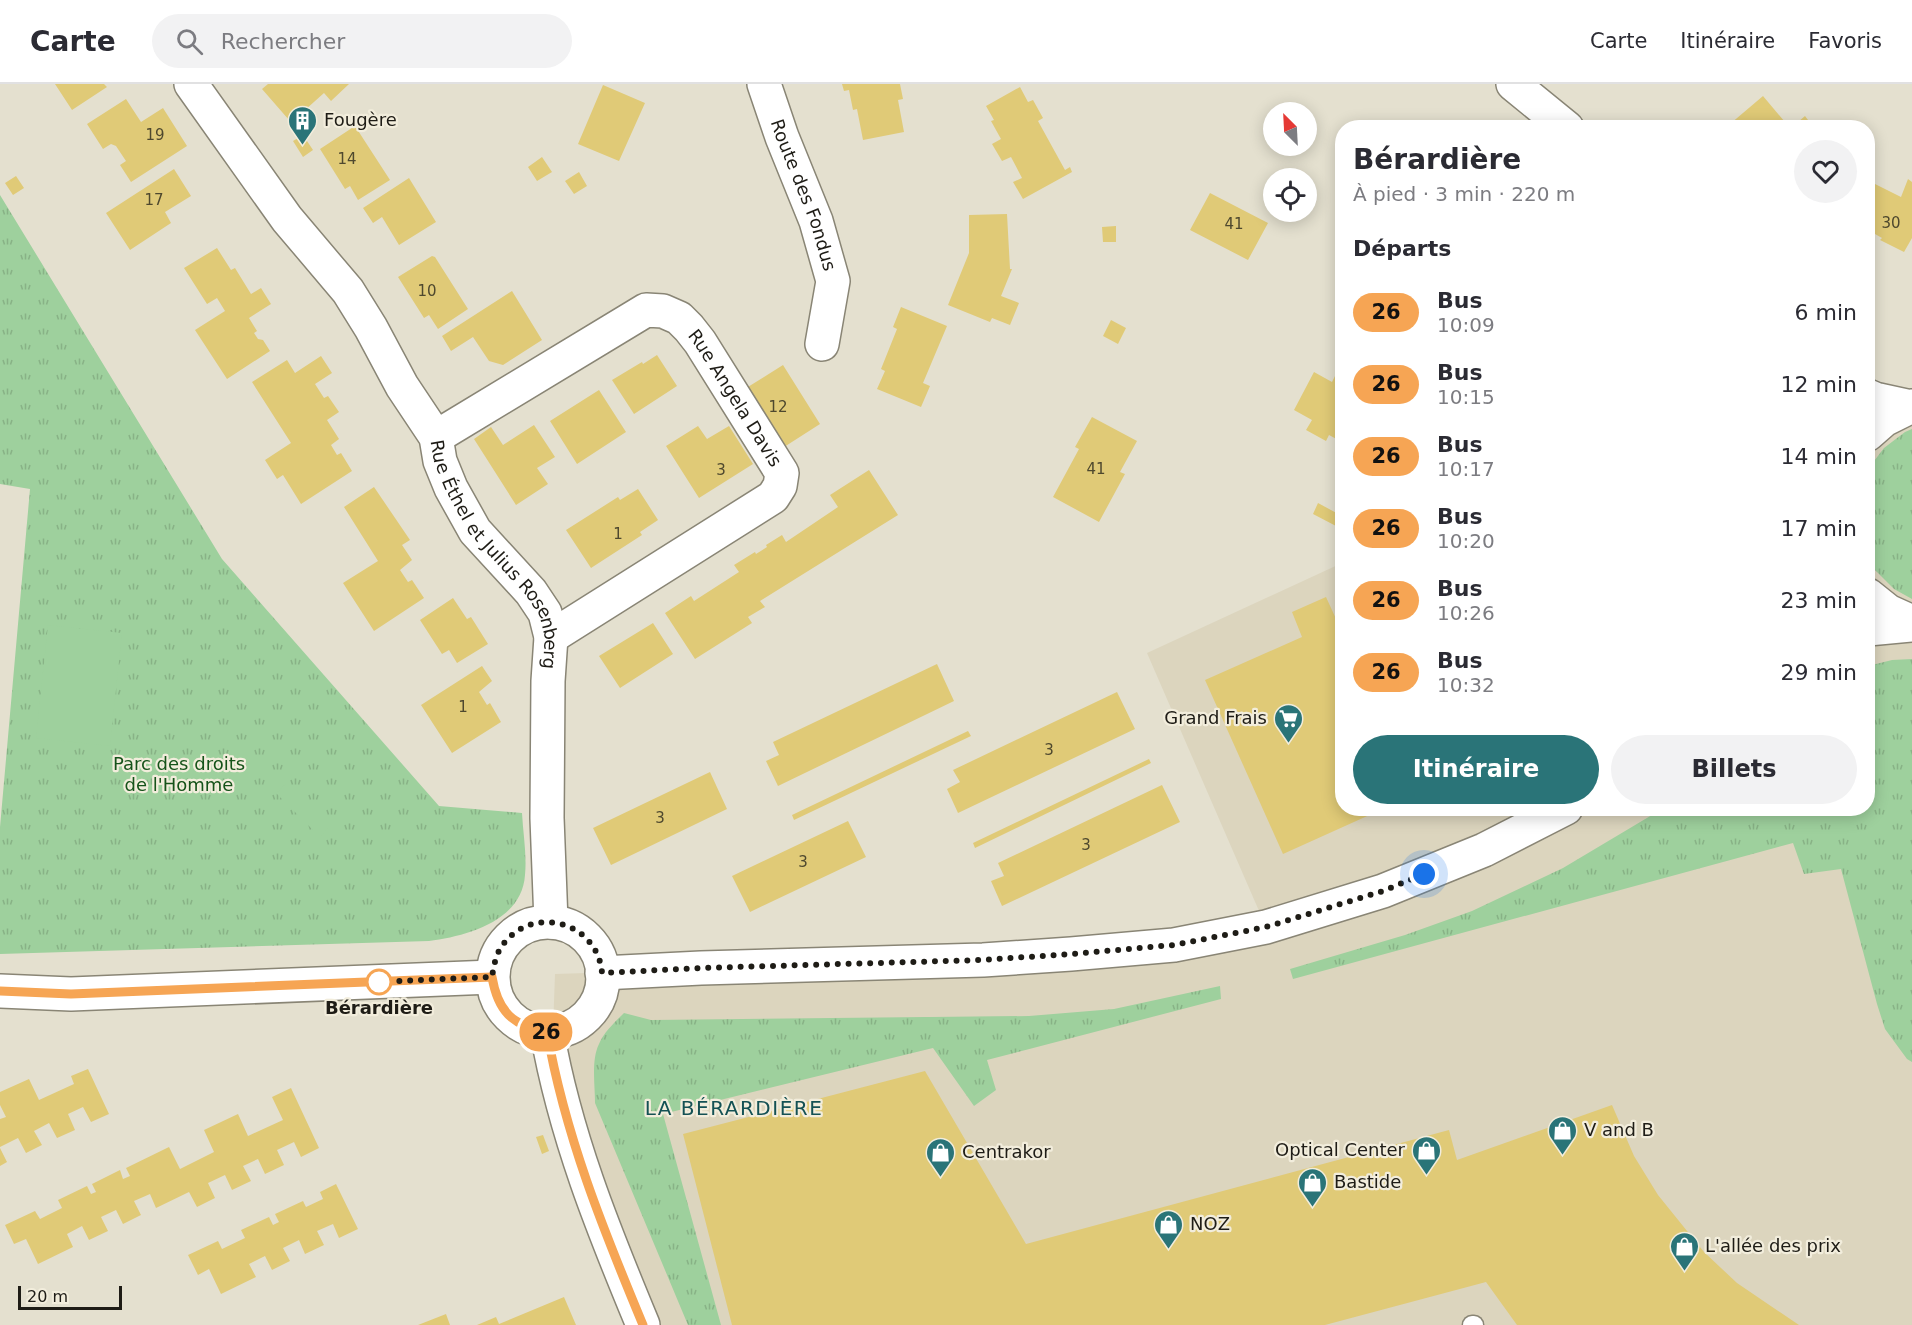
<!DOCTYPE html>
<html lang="fr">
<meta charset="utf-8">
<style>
:root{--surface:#fff;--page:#f2f2f3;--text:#2b2b33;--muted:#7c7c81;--line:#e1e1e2;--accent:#2a7478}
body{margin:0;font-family:"DejaVu Sans",sans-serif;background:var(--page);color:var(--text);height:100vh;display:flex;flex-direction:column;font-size:22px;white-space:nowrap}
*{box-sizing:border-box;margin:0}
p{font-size:20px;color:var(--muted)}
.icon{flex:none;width:33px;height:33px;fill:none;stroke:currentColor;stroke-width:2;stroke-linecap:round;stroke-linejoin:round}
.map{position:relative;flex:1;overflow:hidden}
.drawer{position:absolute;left:1335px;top:36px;width:540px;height:696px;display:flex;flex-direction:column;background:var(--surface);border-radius:24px;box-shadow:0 3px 15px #0003}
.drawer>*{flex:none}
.badge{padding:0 12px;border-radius:20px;font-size:21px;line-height:39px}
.needle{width:39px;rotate:336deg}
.buttons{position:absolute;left:1263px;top:18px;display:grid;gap:12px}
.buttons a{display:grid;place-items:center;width:54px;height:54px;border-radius:50%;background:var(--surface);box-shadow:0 3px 15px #0003;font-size:30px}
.scale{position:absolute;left:18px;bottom:15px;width:104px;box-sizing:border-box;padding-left:6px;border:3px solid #1e1c16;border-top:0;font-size:16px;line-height:21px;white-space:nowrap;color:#1e1c16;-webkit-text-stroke:4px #f2eddc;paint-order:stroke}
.you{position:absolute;width:30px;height:30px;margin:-15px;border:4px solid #fff;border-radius:50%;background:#1a73e8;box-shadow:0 0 0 9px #1a73e833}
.map>.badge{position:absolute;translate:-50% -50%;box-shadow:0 0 0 3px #fff}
h2{padding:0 18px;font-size:22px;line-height:54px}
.round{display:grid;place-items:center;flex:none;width:63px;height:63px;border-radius:32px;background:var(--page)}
.overview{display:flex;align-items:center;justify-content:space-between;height:102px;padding:0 18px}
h1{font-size:28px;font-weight:600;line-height:45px}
.primary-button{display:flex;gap:12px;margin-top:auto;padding:12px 18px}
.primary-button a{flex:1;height:69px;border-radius:36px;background:var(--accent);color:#fff;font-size:24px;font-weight:600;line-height:69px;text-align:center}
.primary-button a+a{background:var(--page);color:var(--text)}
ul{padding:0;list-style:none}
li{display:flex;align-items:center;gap:18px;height:72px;padding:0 18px}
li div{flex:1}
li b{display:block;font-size:22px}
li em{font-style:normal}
li .badge{min-width:66px;font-weight:700;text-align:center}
header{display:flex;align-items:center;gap:36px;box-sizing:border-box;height:84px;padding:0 30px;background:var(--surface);border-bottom:2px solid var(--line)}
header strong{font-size:28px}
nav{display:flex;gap:33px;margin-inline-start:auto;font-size:21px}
.search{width:420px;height:54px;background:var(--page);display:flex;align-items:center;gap:15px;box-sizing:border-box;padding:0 21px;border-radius:33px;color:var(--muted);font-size:22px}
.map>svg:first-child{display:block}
.built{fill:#dcd5be}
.grass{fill:url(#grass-tufts)}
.garden{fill:#9ed09d}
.building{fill:#e0ca77}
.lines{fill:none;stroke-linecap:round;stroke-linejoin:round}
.lane-casing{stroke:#898575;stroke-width:21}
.street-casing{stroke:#898575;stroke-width:36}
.secondary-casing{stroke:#898575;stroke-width:36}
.lane{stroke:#fff;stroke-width:18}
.street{stroke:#fff;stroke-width:33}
.secondary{stroke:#fff;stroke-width:33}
.line-casing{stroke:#fff;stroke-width:14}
.line{stroke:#f6a554;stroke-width:9}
.walk{stroke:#1e1c16;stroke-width:6;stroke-dasharray:0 10.8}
.stop-dot{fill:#fff;stroke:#f6a554;stroke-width:3}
.labels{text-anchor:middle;stroke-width:4.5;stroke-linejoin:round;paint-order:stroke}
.number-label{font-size:15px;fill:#4e482e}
.poi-label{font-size:18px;fill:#1e1c16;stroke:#f2eddc;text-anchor:start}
.street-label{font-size:18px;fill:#1e1c16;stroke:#f2eddc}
.park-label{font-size:18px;fill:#155319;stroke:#f2eddc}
.stop-label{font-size:18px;font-weight:bold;fill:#1e1c16;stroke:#f2eddc}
.neighbourhood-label{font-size:20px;letter-spacing:1.5px;fill:#145154;stroke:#f2eddc}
</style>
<header>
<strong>Carte</strong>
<div class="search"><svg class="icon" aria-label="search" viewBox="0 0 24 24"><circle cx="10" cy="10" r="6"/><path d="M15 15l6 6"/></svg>Rechercher</div>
<nav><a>Carte</a><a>Itinéraire</a><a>Favoris</a></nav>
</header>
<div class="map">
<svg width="1912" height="1241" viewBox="0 0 1912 1241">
<defs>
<pattern id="grass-tufts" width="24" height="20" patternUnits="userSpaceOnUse" patternTransform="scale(1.5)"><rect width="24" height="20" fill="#9ed09d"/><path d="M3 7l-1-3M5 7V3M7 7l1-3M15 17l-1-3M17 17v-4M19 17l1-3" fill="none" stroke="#88b286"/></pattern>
</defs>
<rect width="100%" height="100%" fill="#e4e0cf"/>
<path class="built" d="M 1912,322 L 1912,1241 L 644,1241 L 553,946 L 555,890 L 983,876 L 1266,843 L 1147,569 L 1342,479 L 1342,724 L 1868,724 L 1868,345 Z"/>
<path class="grass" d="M 0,111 L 222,475 L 439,722 L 522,729 C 523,749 527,771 525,791 C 522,837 467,852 429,857 L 0,870 L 0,743 L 30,405 L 0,400 Z
M 1912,345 L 1912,515 L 1894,505 L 1875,486 L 1868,473 L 1868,385 L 1884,364 L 1905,348 Z
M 1912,575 L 1912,978 L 1907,975 L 1885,945 L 1877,920 L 1841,785 L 1804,790 L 1793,759 L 1293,895 L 1290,885 L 1405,851 L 1472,827 L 1563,784 L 1662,725 L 1868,724 L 1868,582 L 1892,576 Z
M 1220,902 L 1221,915 L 987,976 L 996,1006 L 974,1022 L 933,964 L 663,1030 L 721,1241 L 688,1241 L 595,1019 C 595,1001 591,976 599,960 C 604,948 615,938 624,929 L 651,936 L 1029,932 L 1114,925 Z"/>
<path class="garden" d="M 48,541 L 122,549 L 110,662 L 36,654 Z
M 286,700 L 329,743 L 320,753 L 276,709 Z"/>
<path class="building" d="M 55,0 L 104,0 L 107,3 L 72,26 Z
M 268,0 L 349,0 L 331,17 L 324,9 L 305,26 L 303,23 L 289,36 L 262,5 Z
M 842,0 L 900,0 L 903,15 L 898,16 L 904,48 L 863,56 L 857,25 L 853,26 L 849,6 L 844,7 Z
M 603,1 L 645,19 L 619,77 L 578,60 Z
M 1020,3 L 1028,18 L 1033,16 L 1043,34 L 1038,37 L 1065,86 L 1070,83 L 1072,88 L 1023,115 L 1013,98 L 1022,94 L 1011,73 L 1002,77 L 992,60 L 1001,55 L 991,37 L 994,36 L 986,22 Z
M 1763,12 L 1790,44 L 1733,44 L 1730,40 Z
M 126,15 L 141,38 L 163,24 L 187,62 L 131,98 L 120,81 L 126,77 L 116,62 L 111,60 L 103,65 L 87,40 Z
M 1805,32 L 1814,44 L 1791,44 Z
M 355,42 L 390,96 L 358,116 L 350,102 L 345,105 L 320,65 Z
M 303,51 L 313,66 L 303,73 L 293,57 Z
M 542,73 L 552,88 L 537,97 L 528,83 Z
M 174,85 L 191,112 L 165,128 L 171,139 L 130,166 L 106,129 Z
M 579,88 L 587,102 L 574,110 L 565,97 Z
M 16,92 L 24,104 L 13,111 L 5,99 Z
M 409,94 L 436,138 L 399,161 L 382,133 L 373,139 L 363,124 Z
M 1908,95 L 1912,98 L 1912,154 L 1904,168 L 1880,156 L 1882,154 L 1868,146 L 1868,103 L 1872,105 L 1875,100 L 1901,113 Z
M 1210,109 L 1268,139 L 1248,176 L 1190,146 Z
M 1007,130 L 1010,185 L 1012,185 L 1001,212 L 1019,219 L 1010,241 L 992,234 L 990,238 L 948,221 L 969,169 L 969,131 Z
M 1116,142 L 1116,158 L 1103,158 L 1102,143 Z
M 217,164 L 231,186 L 235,184 L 251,210 L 261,204 L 271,220 L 249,234 L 257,247 L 254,249 L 258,255 L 263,256 L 270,267 L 227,295 L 195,246 L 225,227 L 217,214 L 207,220 L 184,184 Z
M 432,172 L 435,173 L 468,225 L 438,245 L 429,231 L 424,234 L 398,193 Z
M 512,207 L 542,256 L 503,281 L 489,277 L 473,253 L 451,267 L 442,252 Z
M 901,223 L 947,242 L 923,299 L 930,302 L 921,323 L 877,305 L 885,287 L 881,285 L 897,245 L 893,243 Z
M 1111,236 L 1126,244 L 1118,260 L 1103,252 Z
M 657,271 L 677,302 L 634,330 L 612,296 L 642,278 L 643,280 Z
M 321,272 L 332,289 L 315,300 L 324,314 L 328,312 L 339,328 L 327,336 L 339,355 L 331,361 L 337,371 L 341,369 L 352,387 L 301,420 L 283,391 L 277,395 L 265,376 L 291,359 L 252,298 L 287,276 L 295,289 Z
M 783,281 L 820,340 L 781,365 L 743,306 Z
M 1314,288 L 1332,298 L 1336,290 L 1342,293 L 1342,358 L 1329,351 L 1326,357 L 1306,346 L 1312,336 L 1294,326 Z
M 599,306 L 626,348 L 577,380 L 550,337 Z
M 1092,333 L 1137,357 L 1120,388 L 1125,390 L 1099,438 L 1053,413 L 1079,365 L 1075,363 Z
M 534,341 L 555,373 L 537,384 L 548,400 L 516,421 L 474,355 L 491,343 L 503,361 Z
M 698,342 L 707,355 L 729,342 L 753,380 L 699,414 L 666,362 Z
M 869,386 L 898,431 L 760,517 L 765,523 L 748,533 L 752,539 L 695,575 L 665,529 L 691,512 L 694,517 L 739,488 L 734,481 L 755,468 L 756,470 L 767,463 L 766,461 L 782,451 L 786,458 L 838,423 L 830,411 Z
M 374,403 L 410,456 L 402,461 L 412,476 L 400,486 L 408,498 L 412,496 L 424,514 L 374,547 L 343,499 L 378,477 L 344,423 Z
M 638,405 L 658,436 L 640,448 L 642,451 L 591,484 L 566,446 L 618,413 L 620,416 Z
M 1318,419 L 1342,432 L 1336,442 L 1313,430 Z
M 1326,513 L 1337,537 L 1342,534 L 1342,724 L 1385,724 L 1283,770 L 1205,596 L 1302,553 L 1292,528 Z
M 453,514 L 467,535 L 471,533 L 488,560 L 457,579 L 449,566 L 442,570 L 420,536 Z
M 653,539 L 673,570 L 620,604 L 599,572 Z
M 937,580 L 954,617 L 778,702 L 766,677 L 779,671 L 773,658 Z
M 482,582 L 492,597 L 479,608 L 487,621 L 490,619 L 501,638 L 452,669 L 421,621 Z
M 1117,608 L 1135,645 L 958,729 L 947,705 L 960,698 L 953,686 Z
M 968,647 L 971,652 L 794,736 L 792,731 Z
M 1149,675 L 1151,679 L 975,764 L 973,759 Z
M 710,688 L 727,725 L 611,781 L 593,744 Z
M 1162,701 L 1180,738 L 1002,822 L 991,797 L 1004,792 L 998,779 Z
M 848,737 L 866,773 L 750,828 L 732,792 Z
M 88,985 L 109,1030 L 91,1038 L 83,1023 L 68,1030 L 75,1046 L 57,1054 L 49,1039 L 34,1047 L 42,1061 L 26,1069 L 18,1054 L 0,1063 L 0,1035 L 6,1033 L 0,1021 L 0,1008 L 29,995 L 39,1016 L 74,1000 L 71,992 Z
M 925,987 L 1026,1160 L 1449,1046 L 1457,1076 L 1612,1021 L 1634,1072 L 1658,1111 L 1704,1168 L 1737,1199 L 1799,1241 L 1517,1241 L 1486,1198 L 1325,1241 L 732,1241 L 683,1050 Z
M 291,1004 L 319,1064 L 301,1073 L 294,1058 L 277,1066 L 284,1081 L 265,1090 L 258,1075 L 243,1082 L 251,1097 L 232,1106 L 225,1091 L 208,1099 L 215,1114 L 197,1123 L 189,1108 L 156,1124 L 150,1110 L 134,1117 L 141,1131 L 123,1140 L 116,1126 L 101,1133 L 108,1147 L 89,1156 L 82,1142 L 67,1150 L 73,1163 L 38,1180 L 26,1155 L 14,1160 L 5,1141 L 35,1127 L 40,1135 L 62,1124 L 58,1116 L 87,1102 L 91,1110 L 96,1108 L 92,1100 L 120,1086 L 123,1095 L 130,1092 L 126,1084 L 169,1063 L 180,1085 L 214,1068 L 204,1046 L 238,1030 L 248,1052 L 283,1036 L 272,1013 Z
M 543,1051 L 549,1067 L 542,1070 L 536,1053 Z
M 0,1064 L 7,1078 L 0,1082 Z
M 336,1100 L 358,1145 L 339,1154 L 333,1140 L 317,1147 L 324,1161 L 305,1170 L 299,1156 L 283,1164 L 290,1177 L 272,1186 L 265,1172 L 249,1180 L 256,1193 L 221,1210 L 209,1185 L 198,1191 L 188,1171 L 218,1157 L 222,1165 L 245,1154 L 241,1146 L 269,1133 L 273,1141 L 279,1138 L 275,1130 L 303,1117 L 306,1123 L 323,1115 L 320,1108 Z
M 564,1213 L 576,1241 L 477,1241 L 496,1233 L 499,1240 Z
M 446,1230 L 450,1241 L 418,1241 Z"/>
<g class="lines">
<defs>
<path id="lane" d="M 1472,1241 L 1474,1241"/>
<g id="street">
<path id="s1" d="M 191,0 L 287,135 L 348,207 L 371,244 L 402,302 L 436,353 L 440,377 L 451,404 L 475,447 L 531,508 L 545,529 L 551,553 L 548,597 L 547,734 L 551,838"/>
<path id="s2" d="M 764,0 L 782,53 L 816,137 L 833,197 L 822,260"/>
<path id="s3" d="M 436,353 L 646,226 L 663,227 L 679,234 L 689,244 L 700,258 L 782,389 L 780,402 L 773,413 L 551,553"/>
<path d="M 1868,545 L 1912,541"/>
<circle cx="548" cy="893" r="55"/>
<path d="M 602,889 L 701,884 L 983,876 L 1071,870 L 1174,861 L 1266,843 L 1383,807 L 1484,766 L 1566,724"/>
<path d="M 0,907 L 71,910 L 492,893"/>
<path d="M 547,948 C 565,1051 603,1145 643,1241"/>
</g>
<path id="secondary" d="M 1513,0 L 1567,44
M 1868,312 L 1875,315 L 1911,323
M 1868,350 L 1884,336 L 1912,322
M 1868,511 L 1888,527 L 1912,538"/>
</defs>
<use href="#lane" class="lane-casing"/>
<use href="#street" class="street-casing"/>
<use href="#secondary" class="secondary-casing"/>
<use href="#lane" class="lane"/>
<use href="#street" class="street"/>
<use href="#secondary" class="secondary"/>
</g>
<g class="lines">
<defs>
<path id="line" d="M 0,907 L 71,910 L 492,893 C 498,928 513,942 547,948 C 565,1051 603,1145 643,1241"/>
</defs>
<use href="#line" class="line-casing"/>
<use href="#line" class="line"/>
<path class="walk" d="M 379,898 L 373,898 L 492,893 C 494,881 496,868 505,858 C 537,820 598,840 602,889 L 701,884 L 982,876 L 1071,870 L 1174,861 L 1266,843 L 1383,807 L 1424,790"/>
</g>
<defs>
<symbol id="building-pin" viewBox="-11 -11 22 30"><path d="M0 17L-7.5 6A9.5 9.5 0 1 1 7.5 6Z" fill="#2a7478" stroke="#f2eddc"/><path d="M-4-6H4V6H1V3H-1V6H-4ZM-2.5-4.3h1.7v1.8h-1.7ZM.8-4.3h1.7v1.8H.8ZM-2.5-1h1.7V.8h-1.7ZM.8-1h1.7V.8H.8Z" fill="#fff"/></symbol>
<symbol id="supermarket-pin" viewBox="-11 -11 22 30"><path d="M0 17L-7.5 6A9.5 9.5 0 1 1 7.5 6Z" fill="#2a7478" stroke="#f2eddc"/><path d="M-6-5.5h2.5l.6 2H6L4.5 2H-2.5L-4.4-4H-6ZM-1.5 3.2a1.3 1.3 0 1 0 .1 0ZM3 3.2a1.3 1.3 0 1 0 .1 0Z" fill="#fff"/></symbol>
<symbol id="shop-pin" viewBox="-11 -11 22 30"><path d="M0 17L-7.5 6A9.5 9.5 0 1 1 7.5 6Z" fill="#2a7478" stroke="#f2eddc"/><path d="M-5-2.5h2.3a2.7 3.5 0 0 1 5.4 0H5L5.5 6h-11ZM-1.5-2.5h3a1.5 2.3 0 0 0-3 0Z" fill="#fff"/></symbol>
</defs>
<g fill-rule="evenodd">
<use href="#building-pin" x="286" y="20" width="33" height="45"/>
<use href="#supermarket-pin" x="1272" y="618" width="33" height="45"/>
<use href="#shop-pin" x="1546" y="1030" width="33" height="45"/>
<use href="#shop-pin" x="1410" y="1050" width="33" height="45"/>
<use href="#shop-pin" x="924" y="1052" width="33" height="45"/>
<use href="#shop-pin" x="1296" y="1082" width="33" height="45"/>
<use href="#shop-pin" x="1152" y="1124" width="33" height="45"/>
<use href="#shop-pin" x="1668" y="1146" width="33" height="45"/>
</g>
<circle class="stop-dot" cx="379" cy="898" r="12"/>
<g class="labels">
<g class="number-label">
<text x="155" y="56">19</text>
<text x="347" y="80">14</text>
<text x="154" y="121">17</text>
<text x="1891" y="144">30</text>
<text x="1234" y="145">41</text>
<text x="427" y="212">10</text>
<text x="778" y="328">12</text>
<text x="1096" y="390">41</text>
<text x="721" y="391">3</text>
<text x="618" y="455">1</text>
<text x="463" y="628">1</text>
<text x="1049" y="671">3</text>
<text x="660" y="739">3</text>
<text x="1086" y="766">3</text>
<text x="803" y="783">3</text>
</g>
<g class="poi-label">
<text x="324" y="42">Fougère</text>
<text x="1267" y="640" text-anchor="end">Grand Frais</text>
<text x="1584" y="1052">V and B</text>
<text x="1405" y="1072" text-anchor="end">Optical Center</text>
<text x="962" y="1074">Centrakor</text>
<text x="1334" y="1104">Bastide</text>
<text x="1190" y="1146">NOZ</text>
<text x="1705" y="1168">L'allée des prix</text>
</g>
<g class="street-label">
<text dy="6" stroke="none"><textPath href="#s2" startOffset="118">Route des Fondus</textPath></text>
<text dy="6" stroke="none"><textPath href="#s3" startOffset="378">Rue Angela Davis</textPath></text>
<text dy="6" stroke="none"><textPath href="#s1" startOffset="566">Rue Éthel et Julius Rosenberg</textPath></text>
</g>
<g class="park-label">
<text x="179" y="686">Parc des droits<tspan x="179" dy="21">de l'Homme</tspan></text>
</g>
<g class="stop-label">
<text x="379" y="930">Bérardière</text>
</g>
<g class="neighbourhood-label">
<text x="734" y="1031">LA BÉRARDIÈRE</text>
</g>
</g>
</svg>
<div class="buttons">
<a><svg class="needle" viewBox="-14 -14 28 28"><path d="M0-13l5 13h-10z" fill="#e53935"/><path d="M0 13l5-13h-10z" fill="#7c7c81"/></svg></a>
<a><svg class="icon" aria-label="locate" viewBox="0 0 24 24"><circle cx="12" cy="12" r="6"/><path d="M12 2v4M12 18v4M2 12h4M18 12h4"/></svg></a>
</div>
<div class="scale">20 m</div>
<div class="you" style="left:1424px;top:790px"></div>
<b class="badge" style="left:546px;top:948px;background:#f6a554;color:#111">26</b>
<section class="drawer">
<div class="overview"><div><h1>Bérardière</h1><p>À pied · 3 min · 220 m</p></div><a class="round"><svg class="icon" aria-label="heart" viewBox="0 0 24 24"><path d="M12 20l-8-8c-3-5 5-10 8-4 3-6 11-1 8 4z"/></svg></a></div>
<h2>Départs</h2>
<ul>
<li><span class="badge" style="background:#f6a554;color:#111">26</span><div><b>Bus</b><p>10:09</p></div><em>6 min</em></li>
<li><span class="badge" style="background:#f6a554;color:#111">26</span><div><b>Bus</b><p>10:15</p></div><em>12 min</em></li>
<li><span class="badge" style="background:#f6a554;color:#111">26</span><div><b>Bus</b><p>10:17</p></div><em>14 min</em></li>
<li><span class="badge" style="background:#f6a554;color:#111">26</span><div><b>Bus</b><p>10:20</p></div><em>17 min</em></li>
<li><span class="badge" style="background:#f6a554;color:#111">26</span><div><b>Bus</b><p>10:26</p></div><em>23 min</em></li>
<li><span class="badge" style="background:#f6a554;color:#111">26</span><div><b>Bus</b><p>10:32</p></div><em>29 min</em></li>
</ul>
<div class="primary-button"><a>Itinéraire</a><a>Billets</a></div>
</section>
</div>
